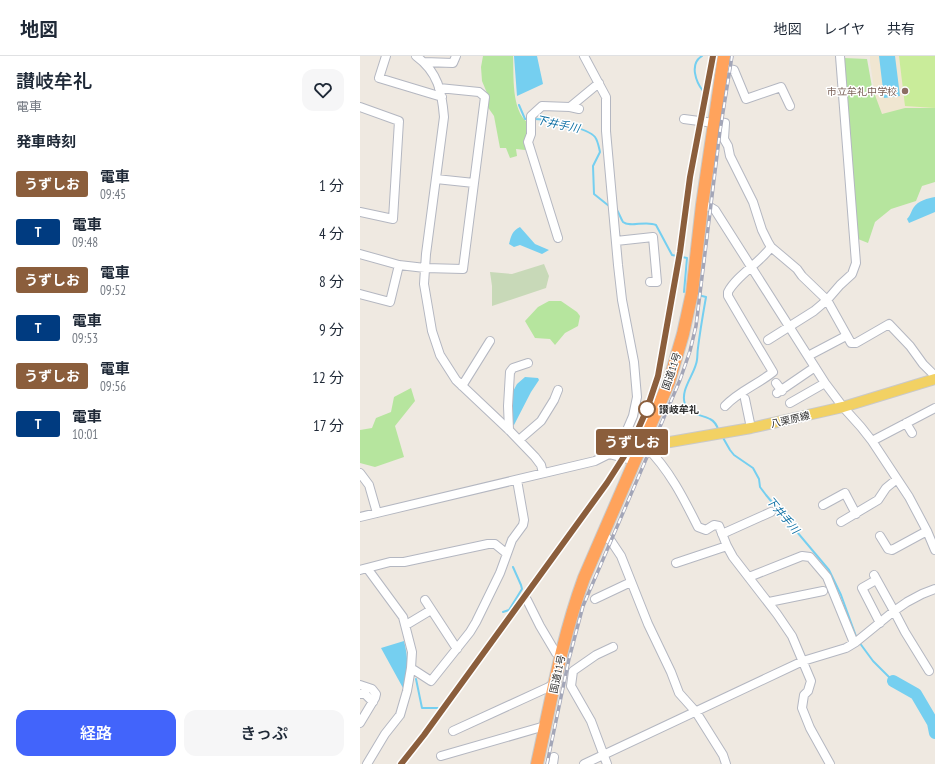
<!DOCTYPE html>
<html lang="ja">
<meta charset="utf-8">
<style>
:root{--surface:#fff;--page:#f6f6f7;--text:#1f2937;--muted:#747a83;--line:#e0e1e3;--accent:#4264fb}
body{margin:0;font-family:"PT Sans Narrow","Noto Sans JP",sans-serif;background:var(--page);color:var(--text);height:100vh;display:flex;flex-direction:column;font-size:15px;white-space:nowrap}
*{box-sizing:border-box;margin:0}
p{font-size:13px;color:var(--muted)}
.icon{flex:none;width:22px;height:22px;fill:none;stroke:currentColor;stroke-width:2;stroke-linecap:round;stroke-linejoin:round}
.map{position:relative;flex:1;overflow:hidden}
.panel{display:flex;flex-direction:column;background:var(--surface);width:360px}
.panel>*{flex:none}
.badge{padding:0 8px;border-radius:3px;font-size:14px;line-height:26px}
.map>.badge{position:absolute;translate:-50% -50%;box-shadow:0 0 0 2px #fff}
h2{padding:0 16px;font-size:15px;line-height:36px}
.round{display:grid;place-items:center;flex:none;width:42px;height:42px;border-radius:12px;background:var(--page)}
.overview{display:flex;align-items:center;justify-content:space-between;height:68px;padding:0 16px}
h1{font-size:19px;font-weight:600;line-height:30px}
.primary-button{display:flex;gap:8px;margin-top:auto;padding:8px 16px}
.primary-button a{flex:1;height:46px;border-radius:12px;background:var(--accent);color:#fff;font-size:16px;font-weight:600;line-height:46px;text-align:center}
.primary-button a+a{background:var(--page);color:var(--text)}
ul{padding:0;list-style:none}
li{display:flex;align-items:center;gap:12px;height:48px;padding:0 16px}
li div{flex:1}
li b{display:block;font-size:15px}
li em{font-style:normal}
li .badge{min-width:44px;font-weight:700;text-align:center}
header{display:flex;align-items:center;gap:24px;box-sizing:border-box;height:56px;padding:0 20px;background:var(--surface);border-bottom:1px solid var(--line)}
header strong{font-size:19px}
nav{display:flex;gap:22px;margin-inline-start:auto;font-size:14px}
main{display:flex;flex:1;min-height:0}
.map>svg:first-child{display:block}
.education{fill:#f0e6d1}
.green{fill:#b6e59e}
.cemetery{fill:#c8d9b8}
.pitch{fill:#c9ec9a}
.water{fill:#75cff0}
.lines{fill:none;stroke-linecap:round;stroke-linejoin:round}
.stream{stroke:#75cff0;stroke-width:2}
.river{stroke:#75cff0;stroke-width:12}
.minor-casing{stroke:#b4b7c1;stroke-width:10}
.major-casing{stroke:#c9c9c9;stroke-width:12}
.highway-casing{stroke:#c9c9c9;stroke-width:14}
.minor{stroke:#fff;stroke-width:8}
.major{stroke:#f2d163;stroke-width:10}
.highway{stroke:#ffa35c;stroke-width:12}
.rail-casing{stroke:#a3a6b8;stroke-width:3.5}
.rail{stroke:#fff;stroke-width:2;stroke-dasharray:6;stroke-linecap:butt}
.line-casing{stroke:#fff;stroke-width:9}
.line{stroke:#8b5e3c;stroke-width:6}
.education-dot{fill:#8d6e63;stroke:#fff;stroke-width:1.5}
.stop-dot{fill:#fff;stroke:#8b5e3c;stroke-width:2}
.labels{text-anchor:middle;stroke-width:3;stroke-linejoin:round;paint-order:stroke}
.education-label{font-size:10px;fill:#785e54;stroke:#fff;text-anchor:end}
.street-label{font-size:10px;fill:#2e2e2e;stroke:#fff}
.stop-label{font-size:10px;font-weight:bold;fill:#2e2e2e;stroke:#fff;text-anchor:start}
.water-label{font-size:11px;font-style:italic;fill:#0d6fa3;stroke:#fff}
</style>
<header>
<strong>地図</strong>
<nav><a>地図</a><a>レイヤ</a><a>共有</a></nav>
</header>
<main>
<section class="panel">
<div class="overview"><div><h1>讃岐牟礼</h1><p>電車</p></div><a class="round"><svg class="icon" aria-label="heart" viewBox="0 0 24 24"><path d="M12 20l-8-8c-3-5 5-10 8-4 3-6 11-1 8 4z"/></svg></a></div>
<h2>発車時刻</h2>
<ul>
<li><span class="badge" style="background:#8b5e3c;color:#fff">うずしお</span><div><b>電車</b><p>09:45</p></div><em>1 分</em></li>
<li><span class="badge" style="background:#003b80;color:#fff">T</span><div><b>電車</b><p>09:48</p></div><em>4 分</em></li>
<li><span class="badge" style="background:#8b5e3c;color:#fff">うずしお</span><div><b>電車</b><p>09:52</p></div><em>8 分</em></li>
<li><span class="badge" style="background:#003b80;color:#fff">T</span><div><b>電車</b><p>09:53</p></div><em>9 分</em></li>
<li><span class="badge" style="background:#8b5e3c;color:#fff">うずしお</span><div><b>電車</b><p>09:56</p></div><em>12 分</em></li>
<li><span class="badge" style="background:#003b80;color:#fff">T</span><div><b>電車</b><p>10:01</p></div><em>17 分</em></li>
</ul>
<div class="primary-button"><a>経路</a><a>きっぷ</a></div>
</section>
<div class="map">
<svg width="575" height="708" viewBox="0 0 575 708">
<rect width="100%" height="100%" fill="#efe9e1"/>
<path class="education" d="M 510,0 L 575,0 L 575,64 L 519,65 L 510,6 Z"/>
<path class="green" d="M 123,0 L 153,0 C 154,20 151,54 168,67 L 169,78 L 165,94 L 156,93 L 157,100 L 150,102 L 146,92 L 140,92 L 134,60 L 127,50 L 127,37 L 122,25 L 121,11 Z
M 484,2 L 507,3 L 512,31 L 522,58 L 545,52 L 575,52 L 575,126 L 562,130 L 556,145 L 531,153 L 515,166 L 508,187 L 498,183 Z
M 189,245 L 201,245 L 217,256 L 220,260 L 218,270 L 205,277 L 195,289 L 190,283 L 175,282 L 165,265 L 178,251 Z
M 51,332 L 55,345 L 35,370 L 44,401 L 15,411 L 0,407 L 0,374 L 12,372 L 16,362 L 31,356 L 34,341 Z"/>
<path class="cemetery" d="M 184,208 L 189,220 L 186,232 L 132,250 L 132,230 L 130,216 L 152,218 Z"/>
<path class="pitch" d="M 539,0 L 575,0 L 575,52 L 545,50 Z"/>
<path class="water" d="M 154,0 L 177,0 L 183,28 L 157,40 Z
M 519,0 L 535,0 L 540,40 L 524,42 Z
M 575,141 L 575,156 L 549,167 L 547,163 C 551,159 551,155 554,151 C 558,145 568,142 575,141 Z
M 160,171 L 175,188 L 189,194 L 182,198 L 160,189 L 154,191 L 149,188 C 151,180 152,175 160,171 Z
M 165,321 L 178,322 L 179,324 L 171,336 L 154,369 L 151,368 L 151,339 L 157,328 Z
M 44,585 C 48,601 49,615 43,632 L 21,592 Z"/>
<g class="lines">
<path class="stream" d="M 342,0 C 329,8 336,26 343,35
M 159,49 L 165,63 L 169,63
M 173,63 C 185,63 228,72 235,81 C 238,85 239,92 240,96 L 233,110 L 234,138 L 249,150
M 257,154 C 259,157 261,163 263,166 C 270,172 286,164 296,169 L 312,199 L 327,202 L 324,236
M 338,239 L 346,241 C 343,258 340,275 338,292 C 337,297 338,303 336,308 C 333,320 320,335 325,348 C 330,360 341,358 350,363 C 355,365 357,370 359,375
M 362,380 L 370,394 L 374,399 L 393,412 L 399,423 L 400,431 L 406,439 L 469,514 L 481,539 L 497,583
M 143,556 L 149,554 L 162,533 L 161,529 L 153,511
M 499,586 L 513,605 L 533,625
M 56,623 L 62,652 L 78,652"/>
<path class="river" d="M 533,625 L 556,638 L 573,667 L 575,677"/>
<defs>
<path id="minor" d="M 26,0 L 19,22 L 82,41
M 56,0 C 78,16 82,36 84,61 L 66,198 L 64,228 L 72,275 L 80,299 L 96,324 L 149,374 L 175,401 L 181,409 L 183,417
M 64,6 L 93,7 L 96,0
M 362,12 L 374,14 L 386,43 L 421,31 L 430,50
M 0,51 L 39,65 L 33,163 L 0,156
M 210,51 L 239,27
M 324,63 L 354,67
M 354,65 L 365,67 L 364,83 L 368,90 L 370,100 L 393,146 L 402,174 L 408,186 L 411,191 L 437,213 L 442,220 L 467,244 L 491,287 L 496,287 L 529,268 L 550,290 L 563,308 L 575,320
M 76,123 L 114,127
M 342,149 L 350,151 L 355,154 L 465,327 L 483,351 L 501,371 L 512,385 L 549,441 L 567,475 L 575,494
M 198,182 L 168,86 L 171,78 L 171,60 L 182,50 L 210,51 L 219,53
M 256,185 L 293,181 L 297,226 L 290,226
M 0,198 L 39,209 L 65,212 L 103,213 L 125,41 L 119,36 L 79,32
M 0,238 L 30,246 L 39,209
M 408,284 L 454,255 L 467,244 L 480,229 L 492,218 L 496,207 L 480,0
M 448,300 L 486,280
M 416,327 L 422,335
M 102,330 L 130,285
M 417,337 L 455,311
M 385,343 L 391,372
M 430,347 L 465,327
M 365,350 C 379,335 397,329 413,316 C 398,291 383,266 368,240 L 368,236 C 377,219 400,207 411,191
M 546,367 L 552,377
M 149,374 L 148,350 L 150,316 L 153,312 L 168,307
M 159,384 L 181,365 L 194,344 L 198,334
M 512,385 L 575,352
M 286,391 C 309,413 324,443 338,471 L 346,474 L 354,469 L 359,470 L 367,490 L 373,501 L 417,558 L 432,580 L 451,625 L 448,635 L 444,639 L 442,652 L 450,672 L 470,708
M 249,398 L 275,405
M 0,417 L 9,429 L 17,457
M 463,449 L 485,437 L 496,458
M 0,461 L 235,405 L 249,398 L 267,374 L 273,360 L 277,341 L 274,306 L 262,244 L 258,209 L 246,75 L 246,41 L 224,0
M 481,466 L 518,444 L 526,432 L 537,423
M 362,478 L 411,456
M 244,480 L 251,485 L 261,500 L 288,568 L 311,616 L 319,637 L 336,656 L 363,699 L 366,708
M 520,480 L 528,493 L 532,494 L 567,475
M 316,507 L 367,490
M 7,512 L 30,506 L 44,506 L 128,488 L 135,488 L 146,497
M 0,514 L 7,512 L 43,561 L 52,596 L 51,612 L 71,625 L 110,576 L 116,566 L 140,517 L 152,484 L 163,469 L 164,464 L 157,424
M 514,519 L 534,555 L 545,576 L 569,615
M 389,521 L 442,500 L 450,501 L 467,521 L 494,587
M 516,524 L 502,532 L 520,567
M 235,543 L 271,526
M 65,544 L 97,593
M 167,544 L 180,570 L 196,597 L 200,600
M 409,546 L 463,535
M 46,569 L 71,554
M 0,629 L 12,633 L 16,638 L 15,642 L 0,667
M 0,638 L 5,638 L 13,646
M 93,675 L 189,631 L 194,627
M 81,700 L 185,670
M 7,708 L 25,678 L 40,659 L 47,635 L 51,612
M 193,708 L 194,701
M 224,708 L 443,605 L 486,592 L 496,586 L 534,555 L 547,546 L 562,538 L 575,533
M 247,708 L 231,665 L 211,630 L 213,615 L 236,599 L 253,591"/>
<path id="major" d="M 281,391 L 391,372 L 439,361 L 483,351 L 575,323"/>
<path id="highway" d="M 177,708 C 191,645 202,582 224,522 L 309,326 L 323,278 L 332,237 L 342,149 L 364,0"/>
</defs>
<use href="#minor" class="minor-casing"/>
<use href="#major" class="major-casing"/>
<use href="#highway" class="highway-casing"/>
<use href="#minor" class="minor"/>
<use href="#major" class="major"/>
<use href="#highway" class="highway"/>
<defs>
<path id="rail" d="M 41,708 L 64,679 L 247,427 L 263,402 L 276,378 L 287,353 L 298,320 L 320,196 L 330,121 L 353,0
M 187,708 L 209,603 L 223,550 L 320,324 L 330,295 L 336,270 L 360,75 L 372,0"/>
</defs>
<use href="#rail" class="rail-casing"/>
<use href="#rail" class="rail"/>
</g>
<g class="lines">
<defs>
<path id="line" d="M 41,708 L 64,679 L 247,427 L 263,402 L 276,378 L 287,353 L 298,320 L 320,196 L 330,121 L 353,0"/>
</defs>
<use href="#line" class="line-casing"/>
<use href="#line" class="line"/>
</g>
<circle class="education-dot" cx="545" cy="35" r="4"/>
<circle class="stop-dot" cx="287" cy="353" r="8"/>
<g class="labels">
<g class="education-label">
<text x="537" y="39">市立牟礼中学校</text>
</g>
<g class="street-label">
<text transform="translate(311 315) rotate(-71)" y="4">国道11号</text>
<text transform="translate(430 363) rotate(-13)" y="4">八栗原線</text>
<text transform="translate(197 618) rotate(-78)" y="4">国道11号</text>
</g>
<g class="stop-label">
<text x="299" y="357">讃岐牟礼</text>
</g>
<g class="water-label">
<text transform="translate(198 68) rotate(12)" y="4">下井手川</text>
<text transform="translate(423 459) rotate(50)" y="4">下井手川</text>
</g>
</g>
</svg>
<b class="badge" style="left:272px;top:386px;background:#8b5e3c;color:#fff">うずしお</b>
</div>
</main>
